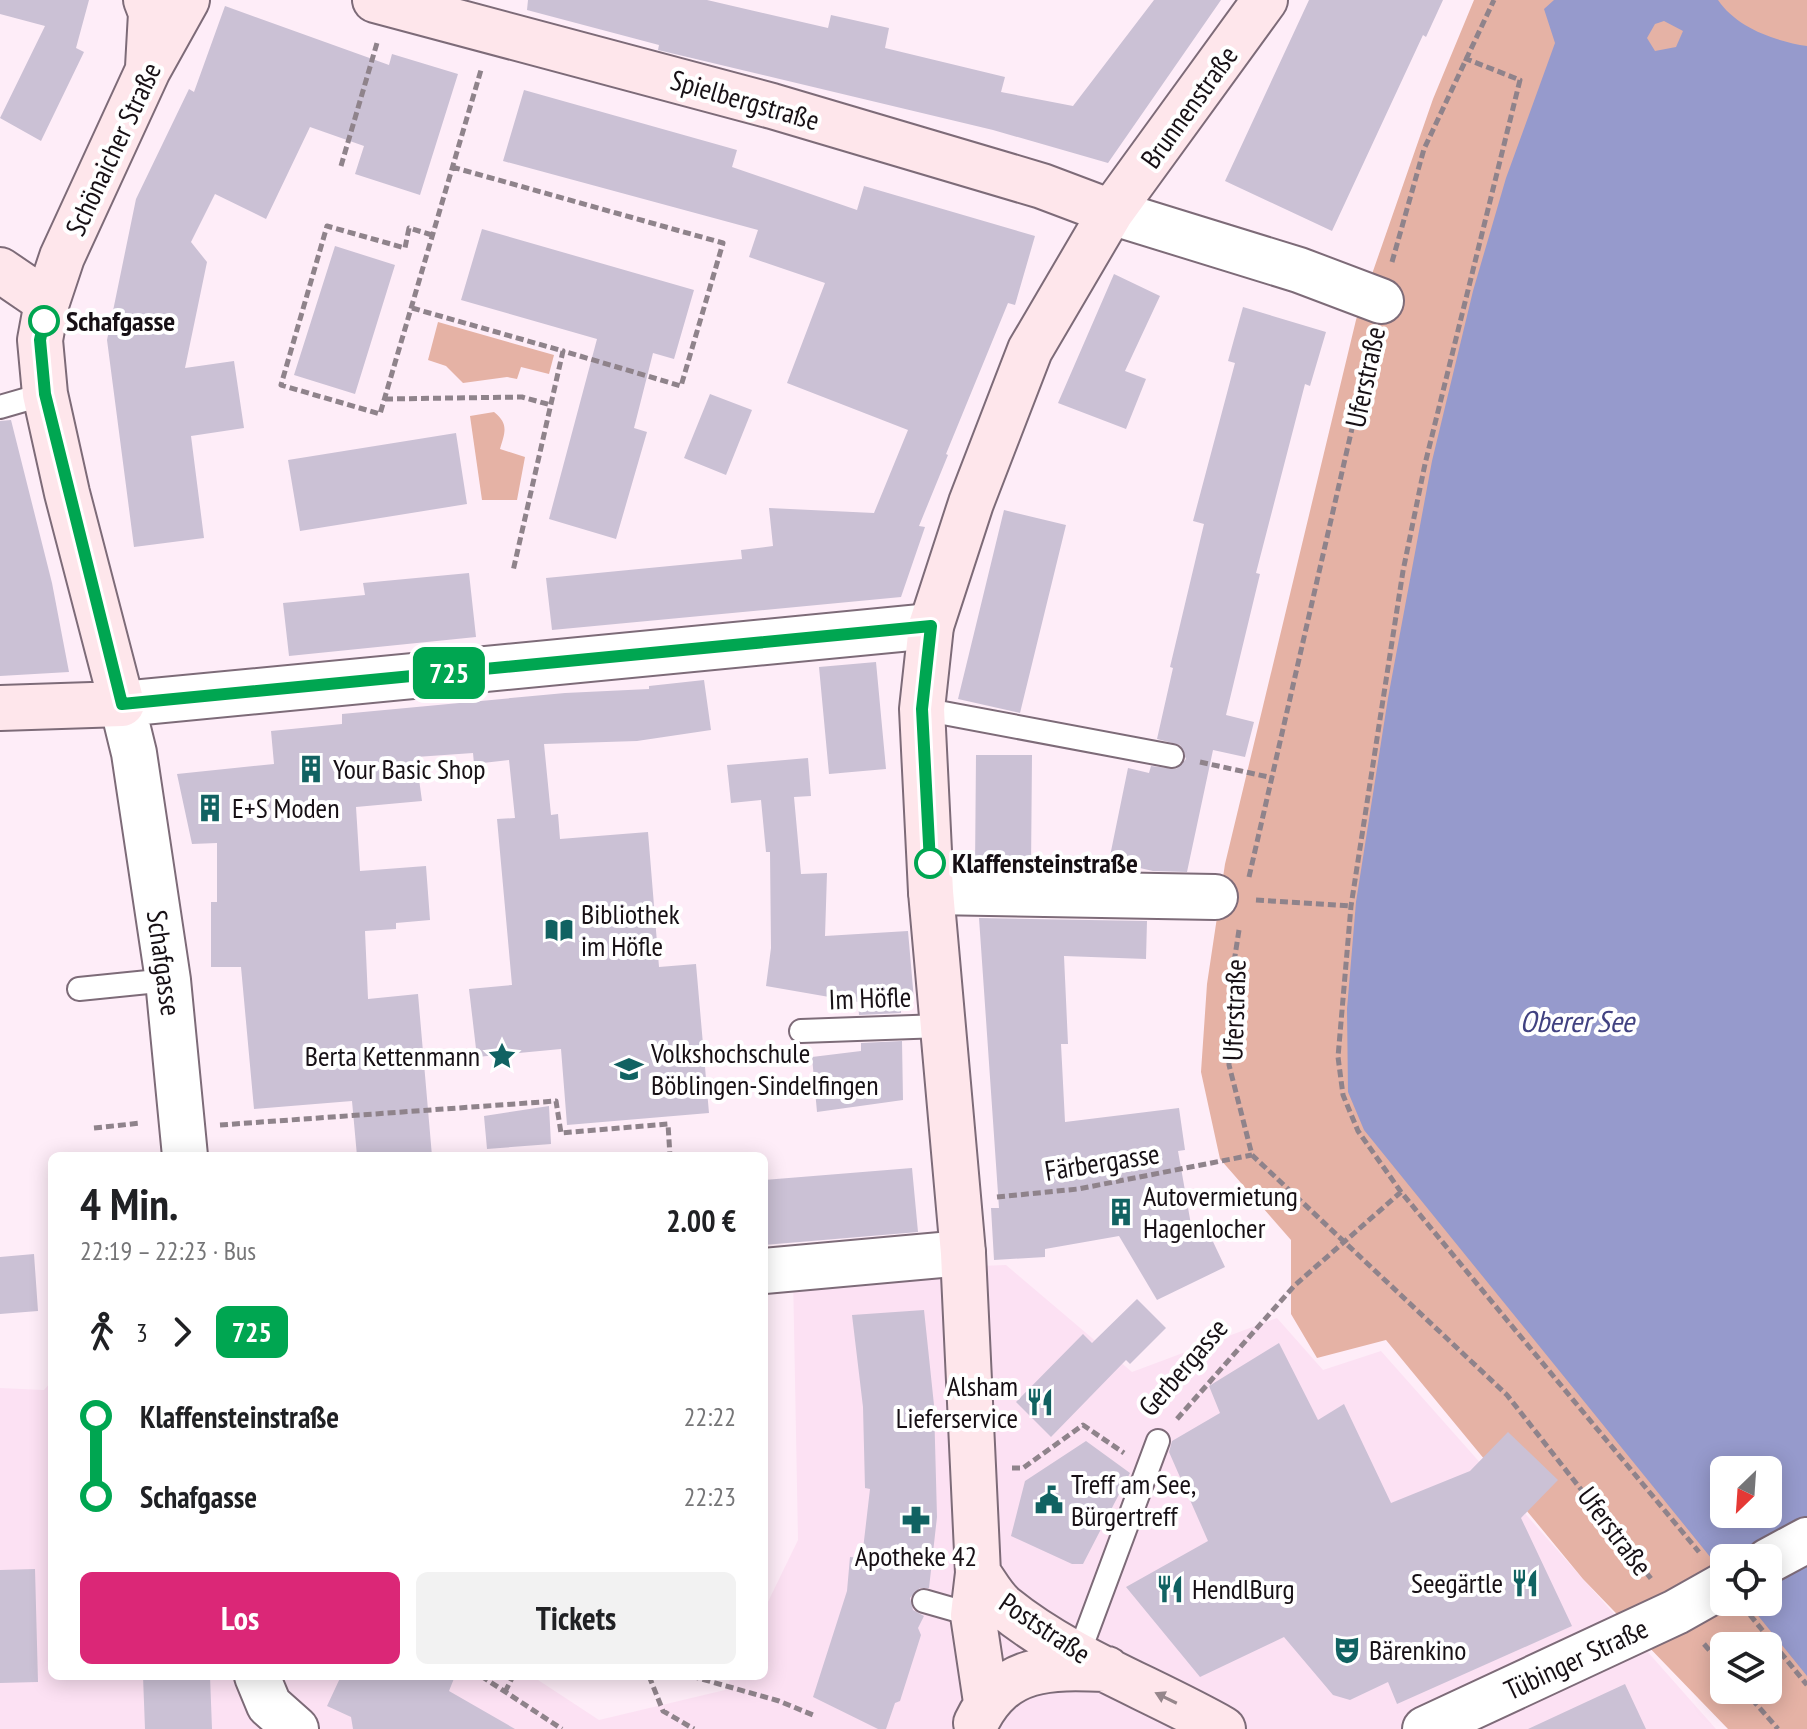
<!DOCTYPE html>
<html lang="de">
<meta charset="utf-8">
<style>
:root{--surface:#fff;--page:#f2f2f2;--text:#202124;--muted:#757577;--accent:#db2777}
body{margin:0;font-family:"PT Sans Narrow",sans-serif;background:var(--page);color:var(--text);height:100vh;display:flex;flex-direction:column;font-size:30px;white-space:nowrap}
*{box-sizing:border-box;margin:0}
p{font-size:26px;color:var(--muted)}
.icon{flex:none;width:44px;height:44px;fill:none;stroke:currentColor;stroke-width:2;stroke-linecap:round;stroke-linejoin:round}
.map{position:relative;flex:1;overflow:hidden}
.drawer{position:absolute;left:48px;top:1152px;width:720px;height:528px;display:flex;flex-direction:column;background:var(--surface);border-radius:12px;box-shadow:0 4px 20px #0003}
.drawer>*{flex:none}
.badge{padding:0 16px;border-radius:12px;font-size:28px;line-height:52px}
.needle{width:52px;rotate:205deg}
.buttons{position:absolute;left:1710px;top:1456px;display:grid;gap:16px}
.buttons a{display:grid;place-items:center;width:72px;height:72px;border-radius:12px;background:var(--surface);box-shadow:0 4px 20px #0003;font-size:40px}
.map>.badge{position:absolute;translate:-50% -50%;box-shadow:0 0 0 4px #fff}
.legs{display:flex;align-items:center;gap:12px;height:88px;padding:0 32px;font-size:26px}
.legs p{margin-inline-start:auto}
.summary{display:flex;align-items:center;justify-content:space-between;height:136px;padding:0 32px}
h1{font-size:44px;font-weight:700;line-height:60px}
.primary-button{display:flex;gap:16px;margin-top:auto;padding:16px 32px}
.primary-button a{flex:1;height:92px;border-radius:12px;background:var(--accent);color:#fff;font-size:32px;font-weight:700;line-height:92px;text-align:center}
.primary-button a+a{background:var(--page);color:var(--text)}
ul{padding:0 32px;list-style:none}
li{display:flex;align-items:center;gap:28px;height:80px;font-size:30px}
li i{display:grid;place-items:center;width:12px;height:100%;margin:0 10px;background:currentColor}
li i::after{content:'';width:20px;height:20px;margin:-10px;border:6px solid;border-radius:50%;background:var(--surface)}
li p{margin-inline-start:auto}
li:first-child i{background:linear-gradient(#0000 50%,currentColor 0)}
li:last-child i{background:linear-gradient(currentColor 50%,#0000 0)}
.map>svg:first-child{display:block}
.built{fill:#fce1f3}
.green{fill:#e5b2a5;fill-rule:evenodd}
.water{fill:#969acc;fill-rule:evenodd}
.building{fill:#cbc1d5}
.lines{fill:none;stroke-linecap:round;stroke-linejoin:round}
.lane-casing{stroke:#7d6b78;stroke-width:26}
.street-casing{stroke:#7d6b78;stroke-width:48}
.secondary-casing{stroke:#7d6b78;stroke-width:48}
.path{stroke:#8f838b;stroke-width:5;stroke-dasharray:8 4;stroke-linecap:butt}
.lane{stroke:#fff;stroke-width:22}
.street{stroke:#fff;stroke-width:44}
.secondary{stroke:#fee6eb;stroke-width:44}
.oneway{fill:#96868b}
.line-1-casing{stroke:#fff;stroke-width:18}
.line-1{stroke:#00a651;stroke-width:12}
.stop-1-dot{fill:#fff;stroke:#00a651;stroke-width:4}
.labels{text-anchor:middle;stroke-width:8;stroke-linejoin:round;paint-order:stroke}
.street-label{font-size:28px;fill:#171015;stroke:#fff}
.stop-label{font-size:28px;font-weight:bold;fill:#171015;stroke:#fff;text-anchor:start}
.poi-label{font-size:28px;fill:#171015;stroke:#fff;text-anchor:start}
.water-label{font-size:30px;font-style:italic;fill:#414281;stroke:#fff}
</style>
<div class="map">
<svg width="1807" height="1729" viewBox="0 0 1807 1729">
<rect width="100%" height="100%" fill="#feedf8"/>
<path class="built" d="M 1006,1265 L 1132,1372 L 1277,1318 L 1323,1370 L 1381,1351 L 1716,1729 L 0,1729 L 0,1388 L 44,1390 L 52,1381 L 52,1676 L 532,1676 L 599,1720 L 725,1690 L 732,1676 L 764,1676 L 764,1610 L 798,1540 L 793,1273 Z"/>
<path class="green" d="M 1474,0 L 1807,0 L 1807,1729 L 1728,1729 L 1583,1579 L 1386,1340 L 1317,1358 L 1291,1314 L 1291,1240 L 1220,1159 L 1201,1072 L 1207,984 L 1225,864 L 1356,320 L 1433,99 ZM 1724,1470 L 1768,1470 L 1768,1514 L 1724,1514 ZM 1724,1558 L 1768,1558 L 1768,1602 L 1724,1602 ZM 1724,1646 L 1768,1646 L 1768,1690 L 1724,1690 Z
M 438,322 L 554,355 L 549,374 L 521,367 L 517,379 L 507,377 L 463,383 L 446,366 L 428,360 Z
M 494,412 C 509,424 505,432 500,449 L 525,457 L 517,500 L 482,500 L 470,416 Z"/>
<path class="water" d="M 1554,0 L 1718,0 C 1737,28 1775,41 1807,46 L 1807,1676 L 1747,1602 L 1768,1602 L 1768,1558 L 1724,1558 L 1724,1574 L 1364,1130 L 1348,1092 L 1347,1009 L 1356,902 L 1388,698 L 1432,461 L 1473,291 L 1506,178 L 1555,43 L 1544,9 ZM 1664,21 L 1683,31 L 1676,47 L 1655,51 L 1647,38 L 1655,24 ZM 1724,1470 L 1768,1470 L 1768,1514 L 1724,1514 Z"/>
<path class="building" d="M 0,0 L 89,0 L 76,48 L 84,52 L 41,141 L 0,118 L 45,26 L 0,14 Z
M 528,0 L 707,0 L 828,28 L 831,15 L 889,28 L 885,48 L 1005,77 L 1001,92 L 1073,106 L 1154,0 L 1221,0 L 1108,163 L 993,130 L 658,50 L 659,45 L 527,10 Z
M 1309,0 L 1443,0 L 1426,37 L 1423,35 L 1332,231 L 1225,181 Z
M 225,6 L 389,65 L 392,54 L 458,74 L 420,195 L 355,174 L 364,146 L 310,127 L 266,219 L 215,194 L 191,242 L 207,262 L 185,368 L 234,361 L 244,428 L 191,436 L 204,538 L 134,547 L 107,340 L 136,199 L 189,89 L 194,92 Z
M 524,90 L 737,150 L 732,167 L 857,210 L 864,186 L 1035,236 L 1015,305 L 1008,303 L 946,454 L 948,455 L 919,526 L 925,527 L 901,597 L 552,630 L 546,578 L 742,559 L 741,550 L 773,546 L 769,508 L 874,513 L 908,430 L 787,383 L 825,283 L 749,257 L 758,230 L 503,161 Z
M 482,229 L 694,290 L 674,359 L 653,353 L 634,428 L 647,432 L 616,539 L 549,519 L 597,339 L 461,300 Z
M 335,246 L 395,265 L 355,394 L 294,375 Z
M 1114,274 L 1160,296 L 1125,371 L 1146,379 L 1126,429 L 1058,403 Z
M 1243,307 L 1326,332 L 1310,386 L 1305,384 L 1256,573 L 1260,574 L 1226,715 L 1254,722 L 1245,757 L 1213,750 L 1187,872 L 1153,871 L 1109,861 L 1128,768 L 1149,773 L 1151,766 L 1176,769 L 1186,759 L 1180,745 L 1157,739 L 1173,668 L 1170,667 L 1204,524 L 1193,521 L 1235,363 L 1228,361 Z
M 710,394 L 752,410 L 726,475 L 684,458 Z
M 11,420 L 52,583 L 69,672 L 0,676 L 0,421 Z
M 456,433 L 467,504 L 300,531 L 288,460 Z
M 1004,510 L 1066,525 L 1020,713 L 958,699 Z
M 469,573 L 476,637 L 289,656 L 283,603 L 365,595 L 363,583 Z
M 876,662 L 886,769 L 829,774 L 819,667 Z
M 704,680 L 711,730 L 637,741 L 544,744 L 551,815 L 558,814 L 560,839 L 648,832 L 659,967 L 696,964 L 709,1113 L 567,1125 L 561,1049 L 477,1057 L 469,989 L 512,985 L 497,819 L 515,818 L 509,760 L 474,764 L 473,753 L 416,757 L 422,801 L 356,807 L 360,871 L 426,866 L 430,920 L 396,923 L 396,929 L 365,931 L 368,999 L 418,994 L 432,1156 L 357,1156 L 352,1101 L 254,1109 L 241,967 L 211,967 L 211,902 L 217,902 L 217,843 L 192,844 L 177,774 L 274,764 L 271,731 L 342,724 L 342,714 L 565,693 L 649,689 L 649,686 Z
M 976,755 L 1032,755 L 1031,869 L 975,868 Z
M 808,758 L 811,796 L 794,797 L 801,874 L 827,873 L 825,936 L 908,931 L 914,1000 L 901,1000 L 901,1013 L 859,1015 L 858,1002 L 766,986 L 771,948 L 770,852 L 766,852 L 761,800 L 731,803 L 727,765 Z
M 979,918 L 1147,921 L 1146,959 L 1064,956 L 1068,1044 L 1061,1044 L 1065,1122 L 1179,1108 L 1185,1150 L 1178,1151 L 1193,1236 L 1207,1229 L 1225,1267 L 1157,1300 L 1119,1236 L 1045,1249 L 1045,1257 L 994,1260 L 991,1208 L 999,1208 Z
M 902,1041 L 903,1100 L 817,1112 L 812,1057 L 861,1051 L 861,1043 Z
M 549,1106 L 551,1144 L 487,1149 L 484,1116 Z
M 912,1168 L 918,1232 L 764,1245 L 764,1180 Z
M 34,1254 L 38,1311 L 0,1314 L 0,1257 Z
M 1137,1299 L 1166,1328 L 1130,1364 L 1126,1360 L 1051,1437 L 1016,1402 L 1083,1334 L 1092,1343 Z
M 924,1310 L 934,1405 L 937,1517 L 929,1588 L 920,1588 L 910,1598 L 913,1610 L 924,1616 L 918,1628 L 921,1635 L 900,1701 L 895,1703 L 886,1729 L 878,1729 L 813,1697 L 847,1591 L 850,1557 L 862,1558 L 870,1489 L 865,1488 L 863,1407 L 852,1315 Z
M 1279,1343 L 1318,1420 L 1344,1404 L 1391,1503 L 1470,1471 L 1508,1432 L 1558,1480 L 1521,1518 L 1572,1626 L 1397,1704 L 1388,1682 L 1350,1700 L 1333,1695 L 1284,1637 L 1200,1677 L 1126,1587 L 1208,1541 L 1169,1452 L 1172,1441 L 1220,1413 L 1209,1386 Z
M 1086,1441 L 1130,1473 L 1083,1564 L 1072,1564 L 1011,1536 L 1025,1481 Z
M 35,1569 L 38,1682 L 0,1683 L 0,1570 Z
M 143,1676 L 210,1676 L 212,1729 L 145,1729 Z
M 341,1676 L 455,1676 L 449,1691 L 515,1729 L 353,1729 L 351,1717 L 327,1706 Z
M 1625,1684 L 1646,1729 L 1528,1729 Z"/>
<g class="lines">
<defs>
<path id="lane" d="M 0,407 L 45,394
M 922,709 L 1172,756
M 79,989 L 168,980
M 801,1031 L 941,1026
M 924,1601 L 973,1615
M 1079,1653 L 1158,1441"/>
<path id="street" d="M 1111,212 L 1299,270 L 1381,301
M 931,892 L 1215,897
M 185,1156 L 168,980 L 134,753 L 122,704 L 931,626
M 764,1271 L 963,1253
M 1768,1561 L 1807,1540
M 257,1676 L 269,1705 L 296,1729
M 1425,1729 L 1676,1612 L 1724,1585"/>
<path id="secondary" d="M 146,0 L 151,13 L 148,67
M 375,0 L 772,106 L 1042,186 L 1111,212
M 0,270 L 47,302
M 0,708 L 122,704 L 67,493 L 45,394 L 40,340 L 47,302 L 62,257 L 148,70 L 187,0
M 978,1573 C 986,1584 993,1598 1004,1607 C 1068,1659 1151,1688 1223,1729
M 986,1702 L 973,1615 L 978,1573 L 963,1253 L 931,892 L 922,709 L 931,626 L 971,503 L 1030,350 L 1111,212 L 1265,0
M 976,1723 C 1004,1665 1050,1667 1107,1669"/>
</defs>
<use href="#lane" class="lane-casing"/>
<use href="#street" class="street-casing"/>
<use href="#secondary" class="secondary-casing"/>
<path class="path" d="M 1464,58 L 1520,80 L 1425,464 L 1403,571 L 1351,906 L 1338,1057 L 1343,1095 L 1358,1131 L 1401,1192 L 1699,1552
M 341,166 L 377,43
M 452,167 L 723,243 L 681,386 L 563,351
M 432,235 L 409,228 L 405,248 L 327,226 L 281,385 L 380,414 L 481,70
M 1392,262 L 1424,149 L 1494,0
M 412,308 L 563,351 L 513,571
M 385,399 L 522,397 L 551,405
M 1200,762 L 1273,778
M 1249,877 L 1373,337
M 1256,900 L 1351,906
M 1239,930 L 1230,988 L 1229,1065 L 1252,1155 L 1507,1395 L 1652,1580
M 220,1125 L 556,1101 L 561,1133 L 668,1124 L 670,1156
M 94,1128 L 141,1123
M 997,1197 L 1078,1189 L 1252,1155
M 1177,1419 L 1295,1285 L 1401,1192
M 1012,1468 L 1023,1468 L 1083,1425 L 1124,1453
M 1750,1615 L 1807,1685
M 1704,1644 L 1724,1667
M 481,1676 L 562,1729
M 649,1676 L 663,1711 L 694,1729
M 691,1676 L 779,1701 L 813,1715
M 1744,1690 L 1778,1729
M 505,1692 L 513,1676"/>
<use href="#lane" class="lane"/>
<use href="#street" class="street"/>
<use href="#secondary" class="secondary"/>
</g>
<defs><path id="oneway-solid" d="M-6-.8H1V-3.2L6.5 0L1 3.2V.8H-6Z" transform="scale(2)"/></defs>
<use class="oneway" href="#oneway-solid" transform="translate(1166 1698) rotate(-154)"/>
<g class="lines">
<defs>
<path id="line-1" d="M 44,321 L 40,340 L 45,394 L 122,704 L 931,626 L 922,709 L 930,863"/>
</defs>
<use href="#line-1" class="line-1-casing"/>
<use href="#line-1" class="line-1"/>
</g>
<defs>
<symbol id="building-bare" viewBox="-9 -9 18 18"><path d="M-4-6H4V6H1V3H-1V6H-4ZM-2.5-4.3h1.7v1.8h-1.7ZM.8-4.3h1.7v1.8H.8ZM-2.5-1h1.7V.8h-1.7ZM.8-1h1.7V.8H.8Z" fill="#116262" stroke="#fff" stroke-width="2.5" paint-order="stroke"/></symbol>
<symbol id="library-bare" viewBox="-9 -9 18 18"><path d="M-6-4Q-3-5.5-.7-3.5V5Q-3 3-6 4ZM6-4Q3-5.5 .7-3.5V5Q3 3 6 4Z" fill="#116262" stroke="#fff" stroke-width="2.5" paint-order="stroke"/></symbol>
<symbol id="sight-bare" viewBox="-9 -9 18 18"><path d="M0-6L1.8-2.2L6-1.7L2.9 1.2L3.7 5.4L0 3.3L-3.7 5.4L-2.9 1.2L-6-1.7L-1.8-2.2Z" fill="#116262" stroke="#fff" stroke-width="2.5" paint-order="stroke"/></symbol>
<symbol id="university-bare" viewBox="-9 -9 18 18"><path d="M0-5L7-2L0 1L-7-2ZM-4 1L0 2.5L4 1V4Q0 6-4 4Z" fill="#116262" stroke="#fff" stroke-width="2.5" paint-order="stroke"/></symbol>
<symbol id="restaurant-bare" viewBox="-9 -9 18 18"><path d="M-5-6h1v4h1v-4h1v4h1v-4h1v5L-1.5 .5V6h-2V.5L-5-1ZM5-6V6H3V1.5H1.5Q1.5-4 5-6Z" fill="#116262" stroke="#fff" stroke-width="2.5" paint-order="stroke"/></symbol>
<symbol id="civic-bare" viewBox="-9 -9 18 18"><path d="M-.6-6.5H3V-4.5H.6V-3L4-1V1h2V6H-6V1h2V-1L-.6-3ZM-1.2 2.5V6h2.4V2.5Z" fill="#116262" stroke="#fff" stroke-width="2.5" paint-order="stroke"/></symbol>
<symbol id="pharmacy-bare" viewBox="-9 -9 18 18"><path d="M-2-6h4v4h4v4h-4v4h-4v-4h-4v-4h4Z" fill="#116262" stroke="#fff" stroke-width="2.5" paint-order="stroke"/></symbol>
<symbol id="theatre-bare" viewBox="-9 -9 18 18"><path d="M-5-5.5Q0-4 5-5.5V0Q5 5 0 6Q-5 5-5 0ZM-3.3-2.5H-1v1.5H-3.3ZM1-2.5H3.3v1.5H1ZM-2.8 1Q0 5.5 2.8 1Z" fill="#116262" stroke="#fff" stroke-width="2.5" paint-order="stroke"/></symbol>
</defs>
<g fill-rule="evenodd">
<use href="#building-bare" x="291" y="749" width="40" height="40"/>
<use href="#building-bare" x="190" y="788" width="40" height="40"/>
<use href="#library-bare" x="539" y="910" width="40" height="40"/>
<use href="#sight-bare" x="482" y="1036" width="40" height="40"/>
<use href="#university-bare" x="609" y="1049" width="40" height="40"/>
<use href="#building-bare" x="1101" y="1192" width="40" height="40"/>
<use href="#restaurant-bare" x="1020" y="1382" width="40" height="40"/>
<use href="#civic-bare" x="1029" y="1480" width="40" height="40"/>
<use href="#pharmacy-bare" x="896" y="1500" width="40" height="40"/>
<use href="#restaurant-bare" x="1505" y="1563" width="40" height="40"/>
<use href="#restaurant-bare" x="1150" y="1569" width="40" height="40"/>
<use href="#theatre-bare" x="1327" y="1630" width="40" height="40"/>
</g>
<g class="stop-1-dot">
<circle cx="44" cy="321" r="14"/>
<circle cx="930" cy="863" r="14"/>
</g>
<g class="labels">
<g class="street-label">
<text transform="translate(745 100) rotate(16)" y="10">Spielbergstraße</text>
<text transform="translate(1189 107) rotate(-54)" y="10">Brunnenstraße</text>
<text transform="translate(113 149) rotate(-65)" y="10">Schönaicher Straße</text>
<text transform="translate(1365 377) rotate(-78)" y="10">Uferstraße</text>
<text transform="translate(164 963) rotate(82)" y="10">Schafgasse</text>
<text transform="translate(870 998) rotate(-2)" y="10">Im Höfle</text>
<text transform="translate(1234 1010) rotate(-88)" y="10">Uferstraße</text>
<text transform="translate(1102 1162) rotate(-9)" y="10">Färbergasse</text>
<text transform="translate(1183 1367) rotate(-49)" y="10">Gerbergasse</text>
<text transform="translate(1615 1531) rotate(53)" y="10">Uferstraße</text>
<text transform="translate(1045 1628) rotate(34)" y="10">Poststraße</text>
<text transform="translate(1576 1659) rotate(-25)" y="10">Tübinger Straße</text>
</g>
<g class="stop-label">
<text x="66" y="331">Schafgasse</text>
<text x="952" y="873">Klaffensteinstraße</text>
</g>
<g class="poi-label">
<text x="333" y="779">Your Basic Shop</text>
<text x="232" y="818">E+S Moden</text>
<text x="581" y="924">Bibliothek<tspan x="581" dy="32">im Höfle</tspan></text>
<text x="651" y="1063">Volkshochschule<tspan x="651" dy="32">Böblingen-Sindelfingen</tspan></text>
<text x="480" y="1066" text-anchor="end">Berta Kettenmann</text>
<text x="1143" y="1206">Autovermietung<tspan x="1143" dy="32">Hagenlocher</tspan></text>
<text x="1018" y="1396" text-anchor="end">Alsham<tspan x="1018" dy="32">Lieferservice</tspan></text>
<text x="1071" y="1494">Treff am See,<tspan x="1071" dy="32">Bürgertreff</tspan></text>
<text x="916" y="1566" text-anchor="middle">Apotheke 42</text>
<text x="1503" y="1593" text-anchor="end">Seegärtle</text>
<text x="1192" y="1599">HendlBurg</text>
<text x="1369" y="1660">Bärenkino</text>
</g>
<g class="water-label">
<text x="1577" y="1032">Oberer See</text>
</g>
</g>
</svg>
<div class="buttons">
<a><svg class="needle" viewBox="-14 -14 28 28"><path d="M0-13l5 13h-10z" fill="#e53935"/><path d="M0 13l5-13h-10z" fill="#757577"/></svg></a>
<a><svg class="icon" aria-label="locate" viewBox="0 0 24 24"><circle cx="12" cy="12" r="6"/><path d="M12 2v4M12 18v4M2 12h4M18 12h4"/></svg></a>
<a><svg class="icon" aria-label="layers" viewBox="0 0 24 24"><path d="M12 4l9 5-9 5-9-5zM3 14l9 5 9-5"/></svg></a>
</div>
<b class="badge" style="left:449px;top:673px;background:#00a651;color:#fff">725</b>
<section class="drawer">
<div class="summary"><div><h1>4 Min.</h1><p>22:19 – 22:23 · Bus</p></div><b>2.00 €</b></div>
<div class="legs"><svg class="icon" aria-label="walk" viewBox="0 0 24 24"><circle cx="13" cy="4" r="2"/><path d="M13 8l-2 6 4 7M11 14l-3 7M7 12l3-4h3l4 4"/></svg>3<svg class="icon" aria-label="forward" viewBox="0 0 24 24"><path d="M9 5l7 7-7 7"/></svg><b class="badge" style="background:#00a651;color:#fff">725</b></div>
<ul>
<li><i style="color:#00a651"></i><b>Klaffensteinstraße</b><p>22:22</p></li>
<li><i style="color:#00a651"></i><b>Schafgasse</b><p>22:23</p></li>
</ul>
<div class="primary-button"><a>Los</a><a>Tickets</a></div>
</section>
</div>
